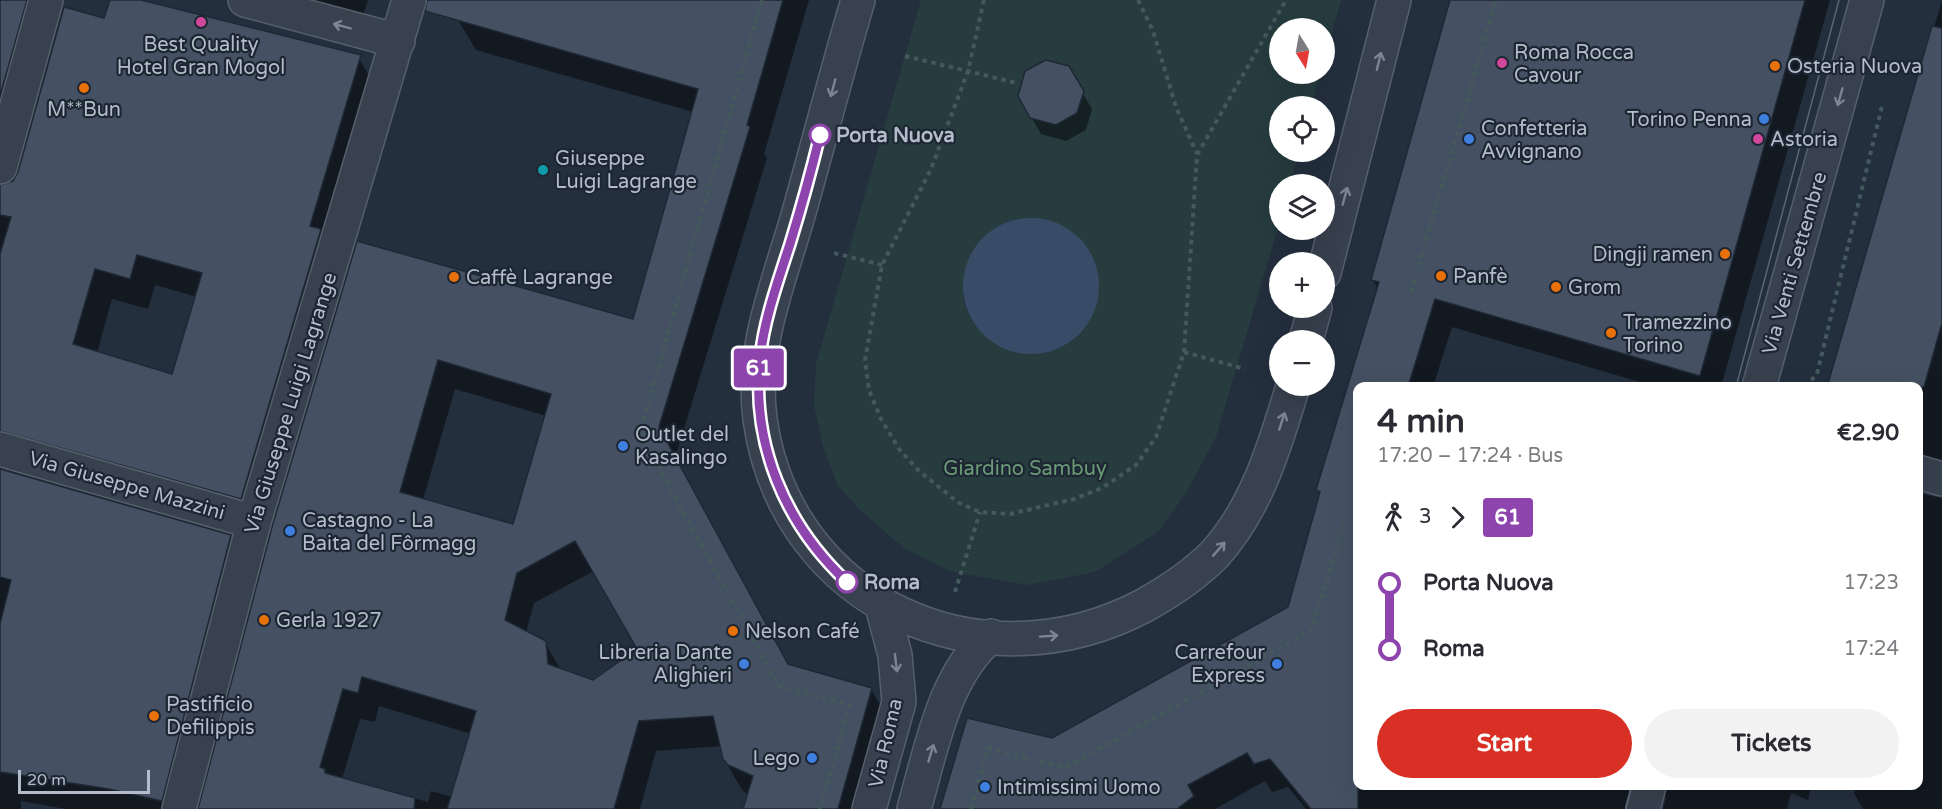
<!DOCTYPE html>
<meta charset="utf-8">
<style>
:root{--surface:#fff;--page:#f2f2f3;--text:#2b2b33;--muted:#7c7c81;--accent:#d93025}
body{margin:0;font-family:"Varela Round",sans-serif;background:var(--page);color:var(--text);height:100vh;display:flex;flex-direction:column;font-size:22px;white-space:nowrap}
*{box-sizing:border-box;margin:0}
p{font-size:20px;color:var(--muted)}
.icon{flex:none;width:33px;height:33px;fill:none;stroke:currentColor;stroke-width:2;stroke-linecap:round;stroke-linejoin:round}
.map{position:relative;flex:1;overflow:hidden}
.details{position:absolute;left:1353px;top:382px;width:570px;height:408px;display:flex;flex-direction:column;background:var(--surface);border-radius:12px;box-shadow:0 6px 24px #0002}
.details>*{flex:none}
.badge{padding:0 12px;border-radius:4px;font-size:21px;line-height:39px}
.needle{width:39px;rotate:169deg}
.buttons{position:absolute;left:1269px;top:18px;display:grid;gap:12px}
.buttons a{display:grid;place-items:center;width:66px;height:66px;border-radius:50%;background:var(--surface);box-shadow:0 6px 24px #0002;font-size:30px}
.scale{position:absolute;left:18px;bottom:15px;width:132px;box-sizing:border-box;padding-left:6px;border:3px solid #b4bcc9;border-top:0;font-size:16px;line-height:21px;white-space:nowrap;color:#b4bcc9;-webkit-text-stroke:4px #1d2633;paint-order:stroke}
.map>.badge{position:absolute;translate:-50% -50%;box-shadow:0 0 0 3px #fff}
.legs{display:flex;align-items:center;gap:9px;height:66px;padding:0 24px;font-size:20px}
.legs p{margin-inline-start:auto}
.head{display:flex;align-items:center;justify-content:space-between;height:102px;padding:0 24px}
h1{font-size:33px;font-weight:800;line-height:45px}
.action{display:flex;gap:12px;margin-top:auto;padding:12px 24px}
.action a{flex:1;height:69px;border-radius:36px;background:var(--accent);color:#fff;font-size:24px;font-weight:800;line-height:69px;text-align:center}
.action a+a{background:var(--page);color:var(--text)}
ul{padding:0 24px;list-style:none}
li{display:flex;align-items:center;gap:21px;height:66px;font-size:22px}
li i{display:grid;place-items:center;width:9px;height:100%;margin:0 8px;background:currentColor}
li i::after{content:'';width:15px;height:15px;margin:-8px;border:4px solid;border-radius:50%;background:var(--surface)}
li p{margin-inline-start:auto}
li:first-child i{background:linear-gradient(#0000 50%,currentColor 0)}
li:last-child i{background:linear-gradient(currentColor 50%,#0000 0)}
.map>svg:first-child{display:block}
.green{fill:#263c3f;fill-rule:evenodd}
.water{fill:#394c67}
.shadow{fill:#0007;fill-rule:evenodd}
.building{fill:#455162;stroke:#1f2835;stroke-width:1.5;fill-rule:evenodd}
.lines{fill:none;stroke-linecap:round;stroke-linejoin:round}
.minor-casing{stroke:#565f6c;stroke-width:36}
.path{stroke:#44595c;stroke-width:4;stroke-dasharray:4.5 4.5;stroke-linecap:butt}
.minor{stroke:#38414e;stroke-width:33}
.tram{stroke:#5a6575;stroke-width:1.5}
.oneway{stroke:#7c8592}
.line-1-casing{stroke:#fff;stroke-width:14}
.line-1{stroke:#8e44ad;stroke-width:9}
.hotel-dot{fill:#d1479c;stroke:#1d2633;stroke-width:2}
.food-dot{fill:#e8710a;stroke:#1d2633;stroke-width:2}
.shop-dot{fill:#3f7fe0;stroke:#1d2633;stroke-width:2}
.stop-1-dot{fill:#fff;stroke:#8e44ad;stroke-width:3}
.culture-dot{fill:#0f9aa8;stroke:#1d2633;stroke-width:2}
.labels{text-anchor:middle;stroke-width:4.5;stroke-linejoin:round;paint-order:stroke}
.poi-label{font-size:20px;fill:#b4bcc9;stroke:#1d2633;text-anchor:start}
.stop-label{font-size:20px;font-weight:bold;fill:#b4bcc9;stroke:#1d2633;text-anchor:start}
.street-label{font-size:20px;fill:#b4bcc9;stroke:#1d2633}
.park-label{font-size:20px;fill:#6b9a76;stroke:#1d2633}
</style>
<div class="map">
<svg width="1942" height="809" viewBox="0 0 1942 809">
<rect width="100%" height="100%" fill="#242f3e"/>
<path class="green" d="M 921,0 L 1341,0 L 1325,59 L 1324,28 L 1280,28 L 1280,74 L 1320,74 L 1311,106 L 1280,106 L 1280,152 L 1299,152 L 1290,184 L 1280,184 L 1280,221 L 1216,437 L 1186,493 L 1158,532 L 1095,572 L 1028,585 L 952,572 L 905,549 L 859,509 L 837,484 L 823,446 L 814,406 L 816,364 ZM 1046,60 L 1069,66 L 1084,91 L 1030,118 L 1018,96 L 1025,71 ZM 973,249 L 1078,336 C 1044,358 1026,361 992,339 C 957,317 958,285 973,249 Z"/>
<path class="water" d="M963 286a68 68 0 1 1 136 0a68 68 0 1 1-136 0Z"/>
<path class="shadow" d="M 0,0 L 48,0 L 45,29 L 1,187 L 14,182 L 105,20 L 112,0 L 135,0 L 359,58 L 377,90 L 259,529 L 5,466 L 2,471 L 230,536 L 248,567 L 185,809 L 66,809 L 21,801 L 21,809 L 0,809 ZM 155,285 L 197,297 L 173,375 L 97,353 L 112,299 L 148,309 Z
M 295,0 L 368,0 L 362,20 Z
M 464,0 L 809,0 L 764,154 L 767,158 L 675,458 L 788,666 L 871,689 L 888,719 L 863,809 L 745,809 L 749,796 L 742,790 L 724,759 L 721,746 L 656,751 L 640,809 L 199,809 L 358,242 L 634,321 L 693,112 L 476,50 L 458,20 ZM 455,389 L 546,416 L 514,526 L 423,500 ZM 594,571 L 639,649 L 593,682 L 561,670 L 545,643 L 526,633 L 534,603 ZM 379,706 L 471,734 L 453,797 L 431,791 L 428,802 L 342,779 L 360,719 L 375,722 Z
M 1453,0 L 1830,0 L 1721,387 L 1657,387 L 1452,327 L 1433,387 L 1358,387 L 1358,786 L 1811,786 L 1808,800 L 1791,793 L 1787,809 L 1663,809 L 1666,797 L 1662,797 L 1648,809 L 1306,809 L 1288,787 L 1272,792 L 1265,781 L 1215,809 L 942,809 L 1052,740 L 1289,608 L 1320,495 L 1317,490 L 1378,289 L 1373,280 Z
M 1942,0 L 1942,485 L 1936,483 L 1920,454 L 1918,387 L 1829,387 Z
M 1068,68 L 1092,109 L 1086,130 L 1066,141 L 1041,134 L 1019,96 Z
M 1918,493 L 1942,498 L 1942,809 L 1863,809 L 1854,793 L 1856,786 L 1918,786 Z"/>
<path class="building" d="M 0,0 L 27,0 L 0,96 Z
M 110,0 L 141,0 L 361,55 L 310,226 L 321,229 L 241,499 L 0,431 L 0,254 L 11,217 L 0,215 L 0,185 L 13,181 L 18,172 L 64,7 L 104,18 ZM 137,255 L 202,273 L 172,374 L 73,344 L 95,269 L 130,279 Z
M 427,0 L 783,0 L 747,125 L 750,127 L 659,427 L 788,664 L 872,688 L 838,809 L 743,809 L 753,776 L 728,765 L 723,759 L 713,716 L 639,721 L 614,809 L 447,809 L 476,711 L 362,677 L 358,693 L 343,689 L 320,767 L 325,769 L 325,773 L 415,798 L 414,809 L 198,809 L 272,527 L 357,241 L 633,319 L 675,171 L 698,89 L 425,11 ZM 438,360 L 551,394 L 513,524 L 400,492 ZM 575,541 L 637,649 L 593,680 L 548,664 L 546,641 L 505,620 L 517,573 Z
M 1450,0 L 1805,0 L 1700,376 L 1435,299 L 1408,387 L 1358,387 L 1358,809 L 1311,809 L 1270,759 L 1254,764 L 1247,753 L 1188,785 L 1194,796 L 1177,809 L 940,809 L 967,718 L 1052,738 L 1288,607 L 1320,492 L 1316,490 L 1379,282 L 1371,280 Z
M 1932,26 L 1942,28 L 1942,323 L 1924,387 L 1827,387 Z
M 1046,60 L 1069,66 L 1084,91 L 1077,113 L 1056,125 L 1030,118 L 1018,96 L 1025,71 Z
M 0,469 L 231,535 L 162,801 L 109,789 L 0,772 L 0,624 L 11,580 L 0,577 Z"/>
<g class="lines">
<defs>
<path id="minor" d="M 245,0 L 398,41
M 858,0 C 838,68 820,137 801,205 C 782,275 750,345 760,419 C 786,606 984,691 1145,605 C 1170,591 1194,575 1214,555 C 1257,508 1275,445 1293,386
M 0,167 L 46,0
M 1324,273 L 1394,0
M 1306,340 L 1315,308
M 1759,387 L 1867,0
M 0,449 L 254,522
M 1918,472 L 1942,479
M 179,809 L 254,522 L 409,0
M 869,809 L 899,702 L 895,655 L 882,606
M 914,809 C 930,754 944,673 991,636
M 1643,809 L 1649,786"/>
</defs>
<use href="#minor" class="minor-casing"/>
<path class="path" d="M 762,0 L 640,433 L 779,686 L 850,705 L 820,809
M 984,0 L 968,71 L 931,169 L 882,265 L 865,360 L 869,390 L 881,419 L 899,449 L 919,471 L 959,503 L 980,512 L 1010,514 L 1074,499 L 1102,488 L 1136,465 L 1156,437 L 1184,352 L 1197,155 L 1286,0
M 1138,0 L 1153,31 L 1176,107 L 1197,154
M 905,56 L 1017,83
M 834,253 L 882,265
M 1411,292 L 1496,0
M 1184,352 L 1245,369
M 1805,387 L 1817,374 L 1882,106
M 955,592 L 980,512
M 971,809 L 988,748 L 1064,768 L 1312,630 L 1345,520"/>
<use href="#minor" class="minor"/>
<path class="tram" d="M 1736,387 L 1839,0
M 1626,809 L 1632,786"/>
</g>
<defs><path id="oneway-shaft" d="M-6 0H5M1.5-3L5.5 0L1.5 3" fill="none" stroke-width="1.6" stroke-linecap="round" stroke-linejoin="round" transform="scale(1.5)"/></defs>
<g class="oneway">
<use href="#oneway-shaft" transform="translate(342 26) rotate(-165)"/>
<use href="#oneway-shaft" transform="translate(1379 61) rotate(-76)"/>
<use href="#oneway-shaft" transform="translate(833 88) rotate(105)"/>
<use href="#oneway-shaft" transform="translate(1840 97) rotate(106)"/>
<use href="#oneway-shaft" transform="translate(1345 196) rotate(-75)"/>
<use href="#oneway-shaft" transform="translate(1282 421) rotate(-72)"/>
<use href="#oneway-shaft" transform="translate(1219 549) rotate(-49)"/>
<use href="#oneway-shaft" transform="translate(1049 636) rotate(-4)"/>
<use href="#oneway-shaft" transform="translate(896 663) rotate(83)"/>
<use href="#oneway-shaft" transform="translate(931 753) rotate(-73)"/>
</g>
<g class="lines">
<defs>
<path id="line-1" d="M 820,135 C 811,172 801,208 790,244 C 778,281 764,320 760,358 C 751,444 785,524 847,582"/>
</defs>
<use href="#line-1" class="line-1-casing"/>
<use href="#line-1" class="line-1"/>
</g>
<g class="hotel-dot">
<circle cx="201" cy="22" r="6"/>
<circle cx="1502" cy="63" r="6"/>
<circle cx="1758" cy="139" r="6"/>
</g>
<g class="food-dot">
<circle cx="1775" cy="66" r="6"/>
<circle cx="84" cy="88" r="6"/>
<circle cx="1725" cy="254" r="6"/>
<circle cx="1441" cy="276" r="6"/>
<circle cx="454" cy="277" r="6"/>
<circle cx="1556" cy="287" r="6"/>
<circle cx="1611" cy="333" r="6"/>
<circle cx="264" cy="620" r="6"/>
<circle cx="733" cy="631" r="6"/>
<circle cx="154" cy="716" r="6"/>
</g>
<g class="shop-dot">
<circle cx="1764" cy="119" r="6"/>
<circle cx="1469" cy="139" r="6"/>
<circle cx="623" cy="446" r="6"/>
<circle cx="290" cy="531" r="6"/>
<circle cx="744" cy="664" r="6"/>
<circle cx="1277" cy="664" r="6"/>
<circle cx="812" cy="758" r="6"/>
<circle cx="985" cy="787" r="6"/>
</g>
<g class="stop-1-dot">
<circle cx="820" cy="135" r="10"/>
<circle cx="847" cy="582" r="10"/>
</g>
<circle class="culture-dot" cx="543" cy="170" r="6"/>
<g class="labels">
<g class="poi-label">
<text x="201" y="51" text-anchor="middle">Best Quality<tspan x="201" dy="23">Hotel Gran Mogol</tspan></text>
<text x="1514" y="59">Roma Rocca<tspan x="1514" dy="23">Cavour</tspan></text>
<text x="1787" y="73">Osteria Nuova</text>
<text x="84" y="116" text-anchor="middle">M**Bun</text>
<text x="1752" y="126" text-anchor="end">Torino Penna</text>
<text x="1481" y="135">Confetteria<tspan x="1481" dy="23">Avvignano</tspan></text>
<text x="1770" y="146">Astoria</text>
<text x="555" y="165">Giuseppe<tspan x="555" dy="23">Luigi Lagrange</tspan></text>
<text x="1713" y="261" text-anchor="end">Dingji ramen</text>
<text x="1453" y="283">Panfè</text>
<text x="466" y="284">Caffè Lagrange</text>
<text x="1568" y="294">Grom</text>
<text x="1623" y="329">Tramezzino<tspan x="1623" dy="23">Torino</tspan></text>
<text x="635" y="441">Outlet del<tspan x="635" dy="23">Kasalingo</tspan></text>
<text x="302" y="527">Castagno - La<tspan x="302" dy="23">Baita del Fôrmagg</tspan></text>
<text x="276" y="627">Gerla 1927</text>
<text x="745" y="638">Nelson Café</text>
<text x="732" y="659" text-anchor="end">Libreria Dante<tspan x="732" dy="23">Alighieri</tspan></text>
<text x="1265" y="659" text-anchor="end">Carrefour<tspan x="1265" dy="23">Express</tspan></text>
<text x="166" y="711">Pastificio<tspan x="166" dy="23">Defilippis</tspan></text>
<text x="800" y="765" text-anchor="end">Lego</text>
<text x="997" y="794">Intimissimi Uomo</text>
</g>
<g class="stop-label">
<text x="836" y="142">Porta Nuova</text>
<text x="864" y="589">Roma</text>
</g>
<g class="street-label">
<text transform="translate(1794 263) rotate(-74)" y="7">Via Venti Settembre</text>
<text transform="translate(290 403) rotate(-73)" y="7">Via Giuseppe Luigi Lagrange</text>
<text transform="translate(127 485) rotate(16)" y="7">Via Giuseppe Mazzini</text>
<text transform="translate(885 743) rotate(-77)" y="7">Via Roma</text>
</g>
<g class="park-label">
<text x="1025" y="475">Giardino Sambuy</text>
</g>
</g>
</svg>
<div class="buttons">
<a><svg class="needle" viewBox="-14 -14 28 28"><path d="M0-13l5 13h-10z" fill="#e53935"/><path d="M0 13l5-13h-10z" fill="#7c7c81"/></svg></a>
<a><svg class="icon" aria-label="locate" viewBox="0 0 24 24"><circle cx="12" cy="12" r="6"/><path d="M12 2v4M12 18v4M2 12h4M18 12h4"/></svg></a>
<a><svg class="icon" aria-label="layers" viewBox="0 0 24 24"><path d="M12 4l9 5-9 5-9-5zM3 14l9 5 9-5"/></svg></a>
<a>+</a>
<a>−</a>
</div>
<div class="scale">20 m</div>
<b class="badge" style="left:759px;top:368px;background:#8e44ad;color:#fff">61</b>
<section class="details">
<div class="head"><div><h1>4 min</h1><p>17:20 – 17:24 · Bus</p></div><b>€2.90</b></div>
<div class="legs"><svg class="icon" aria-label="walk" viewBox="0 0 24 24"><circle cx="13" cy="4" r="2"/><path d="M13 8l-2 6 4 7M11 14l-3 7M7 12l3-4h3l4 4"/></svg>3<svg class="icon" aria-label="forward" viewBox="0 0 24 24"><path d="M9 5l7 7-7 7"/></svg><b class="badge" style="background:#8e44ad;color:#fff">61</b></div>
<ul>
<li><i style="color:#8e44ad"></i><b>Porta Nuova</b><p>17:23</p></li>
<li><i style="color:#8e44ad"></i><b>Roma</b><p>17:24</p></li>
</ul>
<div class="action"><a>Start</a><a>Tickets</a></div>
</section>
</div>
